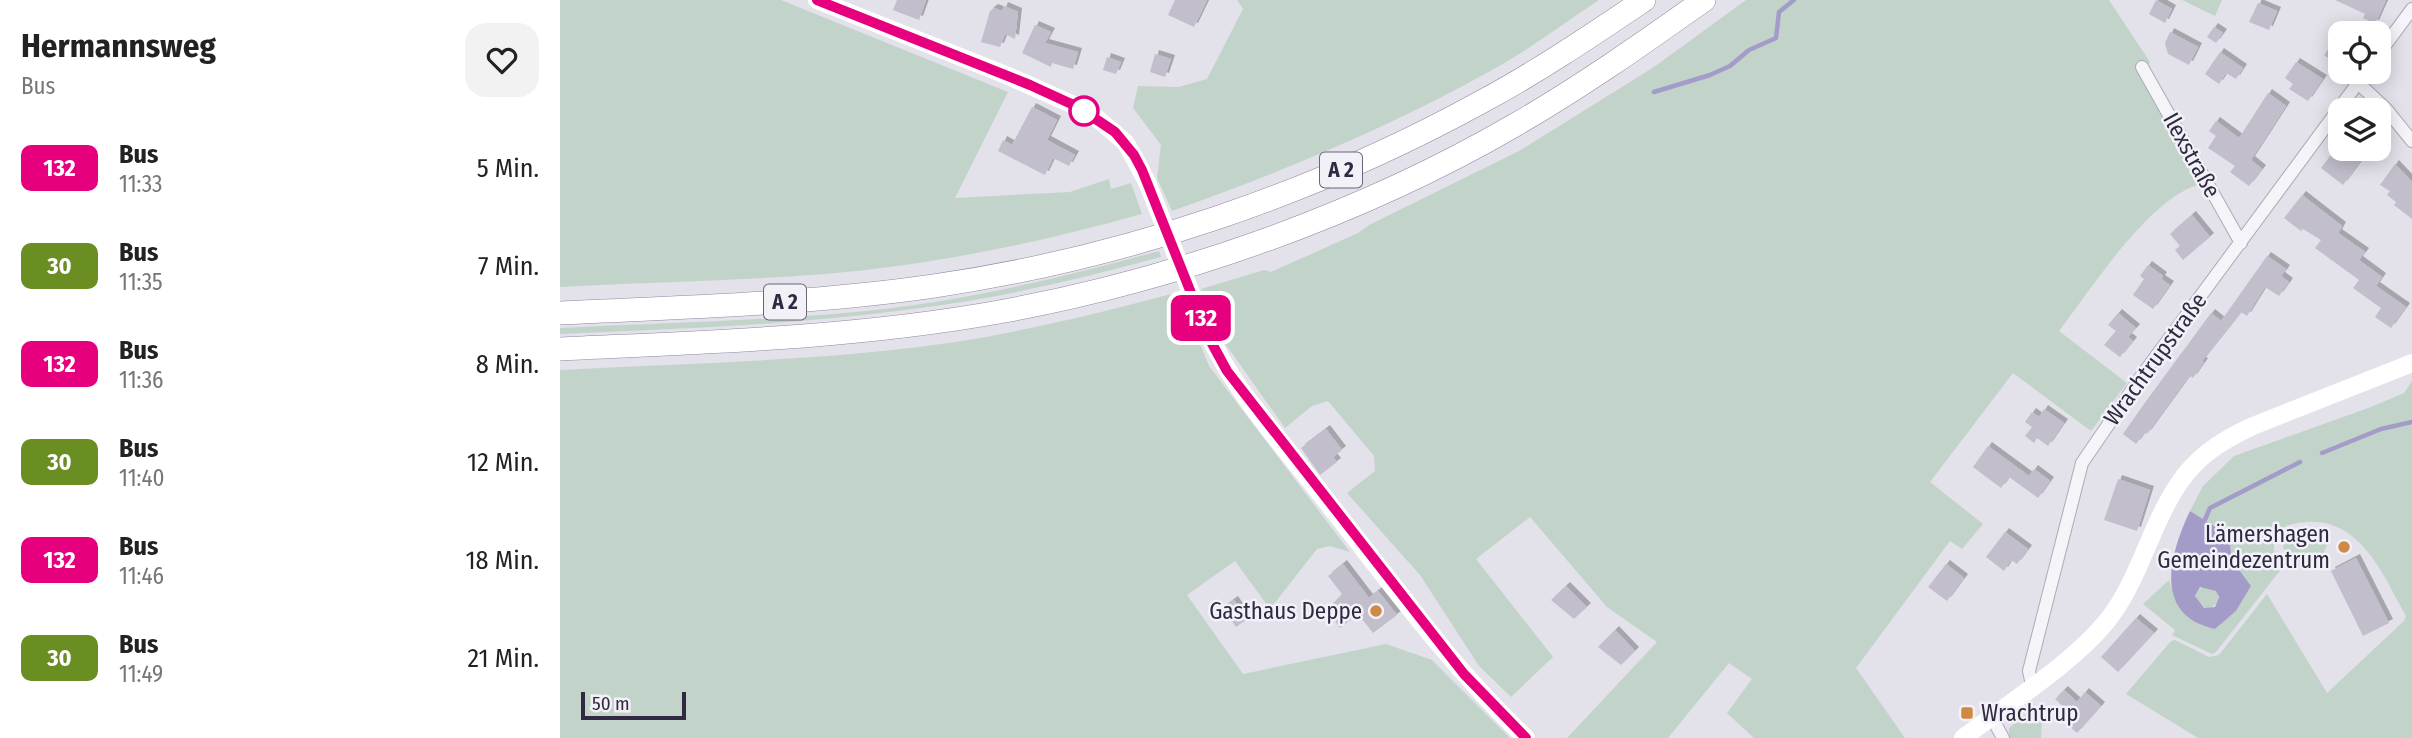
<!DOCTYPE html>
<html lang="de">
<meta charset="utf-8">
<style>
:root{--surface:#fff;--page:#f2f2f2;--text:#222;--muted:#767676}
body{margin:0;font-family:"Fira Sans Condensed",sans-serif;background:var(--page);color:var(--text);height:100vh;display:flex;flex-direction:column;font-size:26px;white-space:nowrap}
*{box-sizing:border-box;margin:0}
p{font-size:23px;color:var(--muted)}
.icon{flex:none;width:38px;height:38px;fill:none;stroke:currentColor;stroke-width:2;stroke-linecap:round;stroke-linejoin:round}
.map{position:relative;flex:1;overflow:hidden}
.details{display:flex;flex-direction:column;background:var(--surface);width:560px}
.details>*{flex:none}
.badge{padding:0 14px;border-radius:10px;font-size:24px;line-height:46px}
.tools{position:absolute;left:1768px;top:21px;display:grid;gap:14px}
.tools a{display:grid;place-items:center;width:63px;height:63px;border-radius:14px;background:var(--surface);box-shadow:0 4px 18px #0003;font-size:35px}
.scale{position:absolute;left:21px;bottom:18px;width:105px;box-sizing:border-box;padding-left:7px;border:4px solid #302941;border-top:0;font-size:19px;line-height:24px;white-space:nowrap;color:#302941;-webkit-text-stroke:5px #f2f1f7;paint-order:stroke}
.map>.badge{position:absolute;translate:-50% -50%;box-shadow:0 0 0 4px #fff}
.round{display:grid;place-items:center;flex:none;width:74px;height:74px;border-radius:21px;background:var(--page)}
.overview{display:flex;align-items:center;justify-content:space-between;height:119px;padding:0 21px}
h1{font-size:33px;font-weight:700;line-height:52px}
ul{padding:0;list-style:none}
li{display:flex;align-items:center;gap:21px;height:98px;padding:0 21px}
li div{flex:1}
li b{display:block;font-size:26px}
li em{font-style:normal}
li .badge{min-width:77px;font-weight:700;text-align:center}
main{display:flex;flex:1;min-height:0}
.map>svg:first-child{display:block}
.green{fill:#c2d4c9}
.water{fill:#a39cc9;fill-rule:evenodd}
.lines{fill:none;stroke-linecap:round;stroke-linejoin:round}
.stream{stroke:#a39cc9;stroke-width:4.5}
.building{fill:#c2becc;filter:url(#shadow)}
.street-casing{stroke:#adaab7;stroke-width:14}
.highway-casing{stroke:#8e88a0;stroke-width:24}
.street{stroke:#f5f4f8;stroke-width:12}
.secondary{stroke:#fff;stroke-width:18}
.highway{stroke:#fff;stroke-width:23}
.secondary-bridge{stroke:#fff;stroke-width:18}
.line-casing{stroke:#fff;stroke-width:16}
.line{stroke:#e6007e;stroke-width:10}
.stop-dot{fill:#fff;stroke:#e6007e;stroke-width:3.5}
.poi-dot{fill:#ce8947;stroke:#f2f1f7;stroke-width:2.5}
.labels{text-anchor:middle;stroke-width:5;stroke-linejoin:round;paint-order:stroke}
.shield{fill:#f2f1f7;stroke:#6a6578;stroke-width:2}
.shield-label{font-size:21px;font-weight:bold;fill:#302941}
.street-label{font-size:23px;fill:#302941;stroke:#f2f1f7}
.poi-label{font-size:23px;fill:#302941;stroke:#f2f1f7;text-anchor:end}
</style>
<main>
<section class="details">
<div class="overview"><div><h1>Hermannsweg</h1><p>Bus</p></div><a class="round"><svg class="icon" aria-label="heart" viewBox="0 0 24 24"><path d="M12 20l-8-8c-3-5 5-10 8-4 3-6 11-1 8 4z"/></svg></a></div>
<ul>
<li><span class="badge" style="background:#e6007e;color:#fff">132</span><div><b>Bus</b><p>11:33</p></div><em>5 Min.</em></li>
<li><span class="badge" style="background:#6b8e23;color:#fff">30</span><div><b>Bus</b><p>11:35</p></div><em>7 Min.</em></li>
<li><span class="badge" style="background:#e6007e;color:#fff">132</span><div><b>Bus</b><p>11:36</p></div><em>8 Min.</em></li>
<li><span class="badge" style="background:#6b8e23;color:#fff">30</span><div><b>Bus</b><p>11:40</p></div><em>12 Min.</em></li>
<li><span class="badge" style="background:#e6007e;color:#fff">132</span><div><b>Bus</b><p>11:46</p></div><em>18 Min.</em></li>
<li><span class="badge" style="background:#6b8e23;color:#fff">30</span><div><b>Bus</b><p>11:49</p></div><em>21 Min.</em></li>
</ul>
</section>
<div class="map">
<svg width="1852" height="738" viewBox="0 0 1852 738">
<defs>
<filter id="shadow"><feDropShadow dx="4" dy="-4" stdDeviation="0" flood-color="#0004"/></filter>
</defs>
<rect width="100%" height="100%" fill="#e3e1ea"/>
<path class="green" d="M 0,0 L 221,0 L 448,92 L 395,198 L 510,192 L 549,179 L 551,189 L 571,183 L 582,214 C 478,243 373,265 265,274 C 177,281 88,282 0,287 Z
M 677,0 L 1039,0 C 1004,23 969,50 932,70 C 830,127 722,172 612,211 L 597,178 L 601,145 L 573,108 L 578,86 L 619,87 L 647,79 L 683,9 Z
M 1186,0 L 1549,0 L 1590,62 L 1587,66 L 1644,184 C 1594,190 1530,291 1499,331 L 1567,383 L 1531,431 L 1453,373 L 1370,482 L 1423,524 L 1402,549 L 1390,541 L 1296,668 L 1345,738 L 1194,738 L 1167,713 L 1192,679 L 1169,663 L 1108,738 L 1007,738 L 1097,642 L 1047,607 L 970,517 L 916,559 L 993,657 L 951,697 L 919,666 L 860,575 L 787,493 L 815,471 L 814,456 L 768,401 L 752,406 L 725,428 L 664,342 L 641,289 L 704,270 L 711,272 L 798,233 L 809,225 L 959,151 L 1094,67 Z
M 1622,0 L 1662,0 L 1655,16 Z
M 599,251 L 601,257 C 519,279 437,299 352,309 C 235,325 117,329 0,334 L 0,328 C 118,322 238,321 355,305 C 438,293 518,273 599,251 Z
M 619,292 L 649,366 L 790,552 L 770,546 L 757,549 L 710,609 L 675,561 L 627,595 L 683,674 L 826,644 L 872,660 L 950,738 L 0,738 L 0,370 C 134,363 269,361 402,341 C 475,329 548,311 619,292 Z
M 1852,381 L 1852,738 L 1638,738 L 1566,694 L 1611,641 L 1615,640 L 1649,657 L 1659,655 L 1707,594 L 1767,693 L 1844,621 L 1846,616 C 1820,569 1796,507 1729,525 C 1718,528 1713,540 1714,551 L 1726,563 L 1656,652 L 1652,654 L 1612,635 L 1615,630 L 1583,604 L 1609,580 C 1617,605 1628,623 1655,629 L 1676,611 L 1691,586 L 1672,560 L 1670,544 L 1654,526 L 1630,511 L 1643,486 L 1674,456 L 1811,407 L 1844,393 Z
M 1743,528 L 1758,530 L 1768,543 L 1761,559 L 1738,566 L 1723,548 L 1725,533 Z
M1636 597a11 11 0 1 1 22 0a11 11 0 1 1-22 0Z
M 1473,708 L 1482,717 L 1481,738 L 1449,738 L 1449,728 Z"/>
<path class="water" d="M 1630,511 L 1654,526 L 1670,544 L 1672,560 L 1691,586 L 1676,611 L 1655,629 C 1592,615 1610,553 1630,511 ZM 1640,587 L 1656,591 L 1659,597 L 1655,607 L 1644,608 L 1635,596 Z"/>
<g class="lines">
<path class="stream" d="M 1094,92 L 1150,75 L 1170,66 L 1189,50 L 1216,38 L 1219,12 L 1234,0
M 1762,453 L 1821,429 L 1852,422
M 1643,524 L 1650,508 L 1740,462"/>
</g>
<path class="building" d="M 337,0 L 366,0 L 359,20 L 333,10 Z
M 615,0 L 647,0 L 634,27 L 608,15 Z
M 1596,0 L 1612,9 L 1605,23 L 1589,14 Z
M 1775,0 L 1826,0 L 1815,24 L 1803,18 L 1805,14 Z
M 1698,3 L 1717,11 L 1709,30 L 1689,22 Z
M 444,6 L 458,12 L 455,39 L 445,34 L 440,47 L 421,42 L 430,11 L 434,8 L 442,11 Z
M 475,25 L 491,32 L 485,43 L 518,52 L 513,69 L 492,63 L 491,67 L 462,53 Z
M 1654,27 L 1663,33 L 1656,43 L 1647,37 Z
M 1610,32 L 1638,47 L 1629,65 L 1608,54 L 1605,43 Z
M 1780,33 L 1780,66 L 1764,55 Z
M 1660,52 L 1683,68 L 1676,79 L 1666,73 L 1659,84 L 1645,74 Z
M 595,54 L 611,59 L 605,77 L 590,72 Z
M 547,57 L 561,62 L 556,74 L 543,70 Z
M 1736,62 L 1763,79 L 1748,101 L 1729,89 L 1733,84 L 1725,78 Z
M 1708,93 L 1726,106 L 1691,160 L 1702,169 L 1689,186 L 1670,172 L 1675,166 L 1648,148 L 1656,136 L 1649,131 L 1656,121 L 1679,138 Z
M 472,107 L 497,120 L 487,140 L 515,155 L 509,166 L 493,158 L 485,175 L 438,151 L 443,140 L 452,145 Z
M 1780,143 L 1780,149 L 1790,149 L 1803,158 L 1783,185 L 1761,168 Z
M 1835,164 L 1852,182 L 1852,219 L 1834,205 L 1836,202 L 1827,195 L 1830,191 L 1820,185 Z
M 1742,195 L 1782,226 L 1778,233 L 1805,252 L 1799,260 L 1822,277 L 1816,286 L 1846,307 L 1831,328 L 1815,317 L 1821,308 L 1793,288 L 1799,280 L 1755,248 L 1761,240 L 1743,229 L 1741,231 L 1724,218 Z
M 1632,215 L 1650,237 L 1623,260 L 1615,250 L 1620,246 L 1610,234 Z
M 1707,256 L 1726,269 L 1721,276 L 1729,282 L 1719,296 L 1705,287 L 1687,316 L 1681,312 L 1642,361 L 1644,362 L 1633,378 L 1630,376 L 1625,382 L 1587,434 L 1585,432 L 1576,444 L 1563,434 L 1584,404 L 1651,313 L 1661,321 Z
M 1588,265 L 1603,276 L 1601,279 L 1610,285 L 1593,309 L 1573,295 L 1584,279 L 1580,276 Z
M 1558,313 L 1576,328 L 1568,337 L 1573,341 L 1560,357 L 1544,345 L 1556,331 L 1548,325 Z
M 1484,409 L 1504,423 L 1488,446 L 1477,438 L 1474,443 L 1465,436 L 1472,427 L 1465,422 L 1472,412 L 1479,417 Z
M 766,429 L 782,450 L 773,457 L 777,462 L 760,475 L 741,448 Z
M 1428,446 L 1469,476 L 1474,469 L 1490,481 L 1478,498 L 1449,477 L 1441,488 L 1413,467 Z
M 1558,479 L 1590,490 L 1577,531 L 1544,520 Z
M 1445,532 L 1468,549 L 1457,564 L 1451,560 L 1444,571 L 1426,557 Z
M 1796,558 L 1829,623 L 1803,636 L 1771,571 Z
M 783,564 L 809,598 L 818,591 L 837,615 L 813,633 L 798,614 L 780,628 L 767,610 L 782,594 L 768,576 Z
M 1386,564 L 1404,578 L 1387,601 L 1368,587 Z
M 1006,586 L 1027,607 L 1014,619 L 991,600 Z
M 674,600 L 687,619 L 676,627 L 663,608 Z
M 1576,618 L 1594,633 L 1558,672 L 1541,657 Z
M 1055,630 L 1075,651 L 1061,665 L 1038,647 Z
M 1504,690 L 1517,702 L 1525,692 L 1541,706 L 1517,733 L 1503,721 L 1510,713 L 1495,699 Z"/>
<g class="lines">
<defs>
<path id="street" d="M 1818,55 L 1852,9
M 1582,67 L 1681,243
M 1798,83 L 1826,109 L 1852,141
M 1472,685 L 1469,671 L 1522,463 L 1583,374 L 1806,72
M 1431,716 L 1443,738"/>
<path id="highway" d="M 0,313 C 125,307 250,304 374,286 C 565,258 754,194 923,101 C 979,71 1032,35 1084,0
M 0,349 C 147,342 294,338 439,312 C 615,280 800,215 955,125 C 1021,87 1082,44 1144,0"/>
</defs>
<use href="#street" class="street-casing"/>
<use href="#highway" class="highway-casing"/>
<use href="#street" class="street"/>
<path class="secondary" d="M 257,0 L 446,75 L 518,107 L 539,120 L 566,143 L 587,182
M 641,318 C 671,390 726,449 773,510 C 835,589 894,670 966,738
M 1403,738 C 1449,703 1511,665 1547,621 C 1582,577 1591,519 1625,475 C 1643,452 1667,438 1693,426 L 1852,363"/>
<use href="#highway" class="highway"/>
<path class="secondary-bridge" d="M 587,182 L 641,318"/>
</g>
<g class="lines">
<defs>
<path id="line" d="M 257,0 L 470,85 L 518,107 L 555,132 L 574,155 L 582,170 L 649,338 L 667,371 L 904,674 L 966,738"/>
</defs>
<use href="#line" class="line-casing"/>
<use href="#line" class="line"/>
</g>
<circle class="stop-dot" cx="524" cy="111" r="14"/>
<g class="poi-dot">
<circle cx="1784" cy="547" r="7"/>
<circle cx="816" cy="611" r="7"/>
<rect x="1400" y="706" width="14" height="14" rx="3.5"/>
</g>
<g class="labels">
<g class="shield">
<rect x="760" y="152.5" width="42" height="35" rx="5"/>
<rect x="204" y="284.5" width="42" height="35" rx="5"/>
</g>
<g class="shield-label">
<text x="781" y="177">A 2</text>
<text x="225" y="309">A 2</text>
</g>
<g class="street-label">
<text transform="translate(1632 155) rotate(61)" y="8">Ilexstraße</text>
<text transform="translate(1595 359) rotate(-54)" y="8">Wrachtrupstraße</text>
</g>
<g class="poi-label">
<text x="1770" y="542">Lämershagen<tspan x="1770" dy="26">Gemeindezentrum</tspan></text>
<text x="802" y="619">Gasthaus Deppe</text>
<text x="1421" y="721" text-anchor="start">Wrachtrup</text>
</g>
</g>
</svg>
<div class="tools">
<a><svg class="icon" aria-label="locate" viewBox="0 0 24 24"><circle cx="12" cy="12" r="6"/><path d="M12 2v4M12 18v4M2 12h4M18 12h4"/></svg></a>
<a><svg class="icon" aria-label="layers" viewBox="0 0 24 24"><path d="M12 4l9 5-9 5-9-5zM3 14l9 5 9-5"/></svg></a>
</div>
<div class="scale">50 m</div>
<b class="badge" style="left:641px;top:318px;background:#e6007e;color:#fff">132</b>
</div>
</main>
